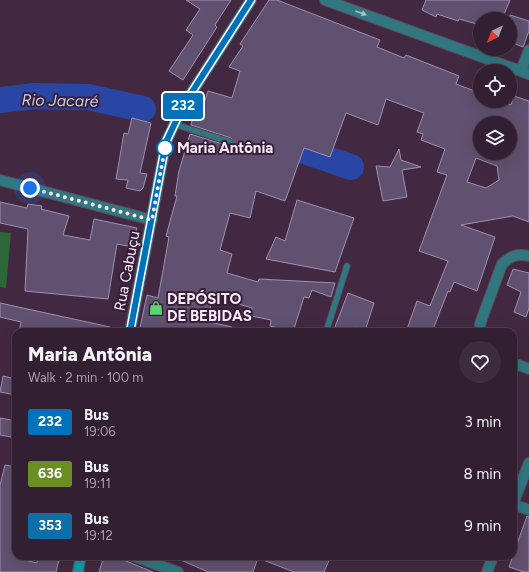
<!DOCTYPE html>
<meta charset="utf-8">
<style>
:root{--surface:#321f31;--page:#3d2c3d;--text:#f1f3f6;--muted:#a8a2ab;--line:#4d3d4d}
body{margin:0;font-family:Figtree,sans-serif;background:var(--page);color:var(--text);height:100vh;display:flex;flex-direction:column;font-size:15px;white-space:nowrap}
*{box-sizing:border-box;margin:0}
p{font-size:13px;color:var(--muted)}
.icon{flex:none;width:22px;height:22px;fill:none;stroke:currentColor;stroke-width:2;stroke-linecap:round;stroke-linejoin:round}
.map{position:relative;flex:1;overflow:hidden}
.side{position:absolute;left:12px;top:328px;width:505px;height:232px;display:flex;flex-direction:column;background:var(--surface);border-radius:12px;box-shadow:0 4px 16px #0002,0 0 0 1px var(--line)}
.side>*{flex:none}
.badge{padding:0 8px;border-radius:3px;font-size:14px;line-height:26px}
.needle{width:26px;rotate:223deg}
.fabs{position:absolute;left:473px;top:12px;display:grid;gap:8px}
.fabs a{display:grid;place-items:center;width:44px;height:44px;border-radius:50%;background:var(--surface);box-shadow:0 4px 16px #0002,0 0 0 1px var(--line);font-size:20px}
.you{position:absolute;width:20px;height:20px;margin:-10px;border:3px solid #fff;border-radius:50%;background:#1a73e8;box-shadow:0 0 0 6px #1a73e833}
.map>.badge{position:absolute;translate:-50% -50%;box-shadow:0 0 0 2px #fff}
.round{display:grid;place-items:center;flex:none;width:42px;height:42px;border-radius:21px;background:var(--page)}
.summary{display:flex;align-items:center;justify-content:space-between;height:68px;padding:0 16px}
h1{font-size:19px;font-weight:800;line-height:30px}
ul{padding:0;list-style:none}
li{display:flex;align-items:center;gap:12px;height:52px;padding:0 16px}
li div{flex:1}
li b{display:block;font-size:15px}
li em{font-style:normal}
li .badge{min-width:44px;font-weight:700;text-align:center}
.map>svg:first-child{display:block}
.green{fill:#2c6736}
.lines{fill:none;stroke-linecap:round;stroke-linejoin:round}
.river{stroke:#2a46a5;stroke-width:26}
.building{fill:#615170;stroke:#9f8fb1;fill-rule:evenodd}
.lane-casing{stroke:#60485f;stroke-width:7}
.street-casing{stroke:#60485f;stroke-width:12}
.secondary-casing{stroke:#60485f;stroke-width:12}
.lane{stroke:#307780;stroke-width:5.5}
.street{stroke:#307780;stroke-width:10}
.secondary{stroke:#0a9cab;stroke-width:10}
.oneway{fill:#aabdca}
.line-casing{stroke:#fff;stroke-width:9}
.line{stroke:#0072bc;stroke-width:6}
.walk{stroke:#fcecfc;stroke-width:4;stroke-dasharray:0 7.2}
.stop-dot{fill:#fff;stroke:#0072bc;stroke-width:2}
.labels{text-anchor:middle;stroke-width:4;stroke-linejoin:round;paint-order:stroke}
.stop-label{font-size:15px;font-weight:bold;fill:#fcecfc;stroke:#371f37;text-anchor:start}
.street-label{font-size:15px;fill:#fcecfc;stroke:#371f37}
.poi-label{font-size:15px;font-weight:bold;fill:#fcecfc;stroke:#371f37;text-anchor:start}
.water-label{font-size:16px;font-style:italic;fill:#c3cee8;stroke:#371f37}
</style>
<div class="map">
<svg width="529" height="572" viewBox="0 0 529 572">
<rect width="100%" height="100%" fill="#422941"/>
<path class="green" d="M 0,232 L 11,233 L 6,288 L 0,287 Z"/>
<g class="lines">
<path class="river" d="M 0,100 L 35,96 L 88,97 L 143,109
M 269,139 L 351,167"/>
</g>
<path class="building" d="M 186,0 L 231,0 L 215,25 L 217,27 L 183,80 L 169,71 L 193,35 L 186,30 L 200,9 Z
M 269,0 L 277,0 L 380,40 L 377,47 L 404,58 L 406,55 L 459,76 L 456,84 L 480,93 L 480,101 L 501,101 L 511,105 L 514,96 L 529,101 L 529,222 L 513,216 L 461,225 L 495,237 L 477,291 L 454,282 L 450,292 L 448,291 L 432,332 L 406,332 L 417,301 L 430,306 L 448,261 L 419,251 L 447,175 L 437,172 L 445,149 L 421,140 L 423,134 L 417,132 L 424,113 L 386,99 L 378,125 L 346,113 L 330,157 L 304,148 L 285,201 L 256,191 L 250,218 L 230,213 L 220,250 L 232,254 L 227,273 L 258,282 L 259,279 L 335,283 L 331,297 L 312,290 L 309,298 L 304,297 L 293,332 L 281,332 L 282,329 L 270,326 L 271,320 L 251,316 L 252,308 L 235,303 L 236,297 L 215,292 L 206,321 L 232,327 L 232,332 L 139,332 L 147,295 L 158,298 L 169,237 L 166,236 L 177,196 L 175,196 L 179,171 L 190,134 L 229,146 L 234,143 L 231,138 L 191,125 L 195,107 L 199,101 L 204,103 L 208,91 L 232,98 L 240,71 L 229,67 L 243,46 L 240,44 ZM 480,123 L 510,123 L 510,153 L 480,153 ZM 476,158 L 497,166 L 499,180 L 486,188 L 467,182 Z
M 426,0 L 510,0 L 502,19 L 480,19 L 480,25 L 459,19 L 458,21 L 437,14 L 436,17 L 422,10 Z
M 510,15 L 529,21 L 529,31 L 523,47 L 510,42 Z
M 132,118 L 151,123 L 140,173 L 147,174 L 143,188 L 140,191 L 126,188 L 128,180 L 116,179 L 124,133 L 128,134 Z
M 399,149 L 401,160 L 421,167 L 402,170 L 407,197 L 383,201 L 376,166 L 390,167 Z
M 297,200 L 354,218 L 335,272 L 266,259 L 276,237 L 285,241 Z
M 0,202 L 27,208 L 28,204 L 42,206 L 41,209 L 69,216 L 63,235 L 90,240 L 94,219 L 137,228 L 133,247 L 117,244 L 108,299 L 25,291 L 28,229 L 0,223 Z
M 513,269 L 529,273 L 529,308 L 526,317 L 514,312 L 521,292 L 507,285 Z
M 348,293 L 374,303 L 365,331 L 355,327 L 353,332 L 333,332 Z
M 0,303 L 110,327 L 109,332 L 19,332 L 21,322 L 0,317 Z
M 3,376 L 16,379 L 16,395 L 0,392 Z
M 0,418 L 16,421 L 16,438 L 0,435 Z
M 5,465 L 16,467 L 16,558 L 37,563 L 38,556 L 60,556 L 56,572 L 0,572 L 0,485 Z
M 527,516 L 529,517 L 529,572 L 524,572 L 509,567 Z
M 104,556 L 122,556 L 121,559 L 153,572 L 99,572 Z
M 172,556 L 331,556 L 324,572 L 294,572 L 258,558 L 253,572 L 208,572 Z"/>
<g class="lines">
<defs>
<path id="lane" d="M 174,124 L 230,142
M 326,332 L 347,266"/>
<path id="street" d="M 325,0 L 529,74
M 521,71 L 529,50
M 0,180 L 152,220
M 481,332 L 480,324 L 502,264 C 511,256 517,253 529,256
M 513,363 L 529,369
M 513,504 L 529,463
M 513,504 L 529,510
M 133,556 L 178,572
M 487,572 L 493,556"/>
<path id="secondary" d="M 130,332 L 166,142 L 183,106 L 251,0
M 78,572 L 81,556"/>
</defs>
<use href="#lane" class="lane-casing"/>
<use href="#street" class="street-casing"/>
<use href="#secondary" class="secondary-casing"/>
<use href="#lane" class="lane"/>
<use href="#street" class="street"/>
<use href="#secondary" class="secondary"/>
</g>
<defs><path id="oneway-solid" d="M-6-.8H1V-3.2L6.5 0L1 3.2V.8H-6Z"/></defs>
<use class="oneway" href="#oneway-solid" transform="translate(361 13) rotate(20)"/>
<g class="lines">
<defs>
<path id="line" d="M 130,332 L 166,142 L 183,106 L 251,0"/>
</defs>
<use href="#line" class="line-casing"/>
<use href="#line" class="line"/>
<path class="walk" d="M 30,188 L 152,220 L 166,142 L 165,148"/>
</g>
<defs>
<symbol id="shop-bare" viewBox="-9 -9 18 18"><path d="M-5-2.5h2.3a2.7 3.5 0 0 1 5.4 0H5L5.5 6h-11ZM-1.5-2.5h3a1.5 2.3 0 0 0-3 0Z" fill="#59d56f" stroke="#371f37" stroke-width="2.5" paint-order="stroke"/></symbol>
</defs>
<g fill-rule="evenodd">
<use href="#shop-bare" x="146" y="298" width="20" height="20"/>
</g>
<circle class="stop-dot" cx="165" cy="148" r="8"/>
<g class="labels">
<g class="stop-label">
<text x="177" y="153">Maria Antônia</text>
</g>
<g class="street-label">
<text transform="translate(127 271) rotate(-79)" y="5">Rua Cabuçu</text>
</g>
<g class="poi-label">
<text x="167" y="304">DEPÓSITO<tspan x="167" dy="17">DE BEBIDAS</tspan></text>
</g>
<g class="water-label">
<text transform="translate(60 100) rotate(1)" y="6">Rio Jacaré</text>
</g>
</g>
</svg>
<div class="fabs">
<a><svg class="needle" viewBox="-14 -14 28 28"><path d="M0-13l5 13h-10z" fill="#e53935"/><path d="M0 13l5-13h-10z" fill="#a8a2ab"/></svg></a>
<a><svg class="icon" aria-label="locate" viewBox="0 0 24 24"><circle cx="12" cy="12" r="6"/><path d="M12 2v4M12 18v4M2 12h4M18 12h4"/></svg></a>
<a><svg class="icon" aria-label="layers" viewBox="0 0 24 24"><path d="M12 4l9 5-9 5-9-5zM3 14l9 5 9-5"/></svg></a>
</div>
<div class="you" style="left:30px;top:188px"></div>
<b class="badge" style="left:183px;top:106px;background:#0072bc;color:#fff">232</b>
<section class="side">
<div class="summary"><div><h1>Maria Antônia</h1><p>Walk · 2 min · 100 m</p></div><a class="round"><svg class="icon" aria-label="heart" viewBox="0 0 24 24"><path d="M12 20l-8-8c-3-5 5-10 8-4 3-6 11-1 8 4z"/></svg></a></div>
<ul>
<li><span class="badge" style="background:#0072bc;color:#fff">232</span><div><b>Bus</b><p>19:06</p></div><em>3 min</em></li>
<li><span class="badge" style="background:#6b8e23;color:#fff">636</span><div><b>Bus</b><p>19:11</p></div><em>8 min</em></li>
<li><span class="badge" style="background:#0d6fa8;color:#fff">353</span><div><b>Bus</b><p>19:12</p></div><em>9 min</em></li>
</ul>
</section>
</div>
